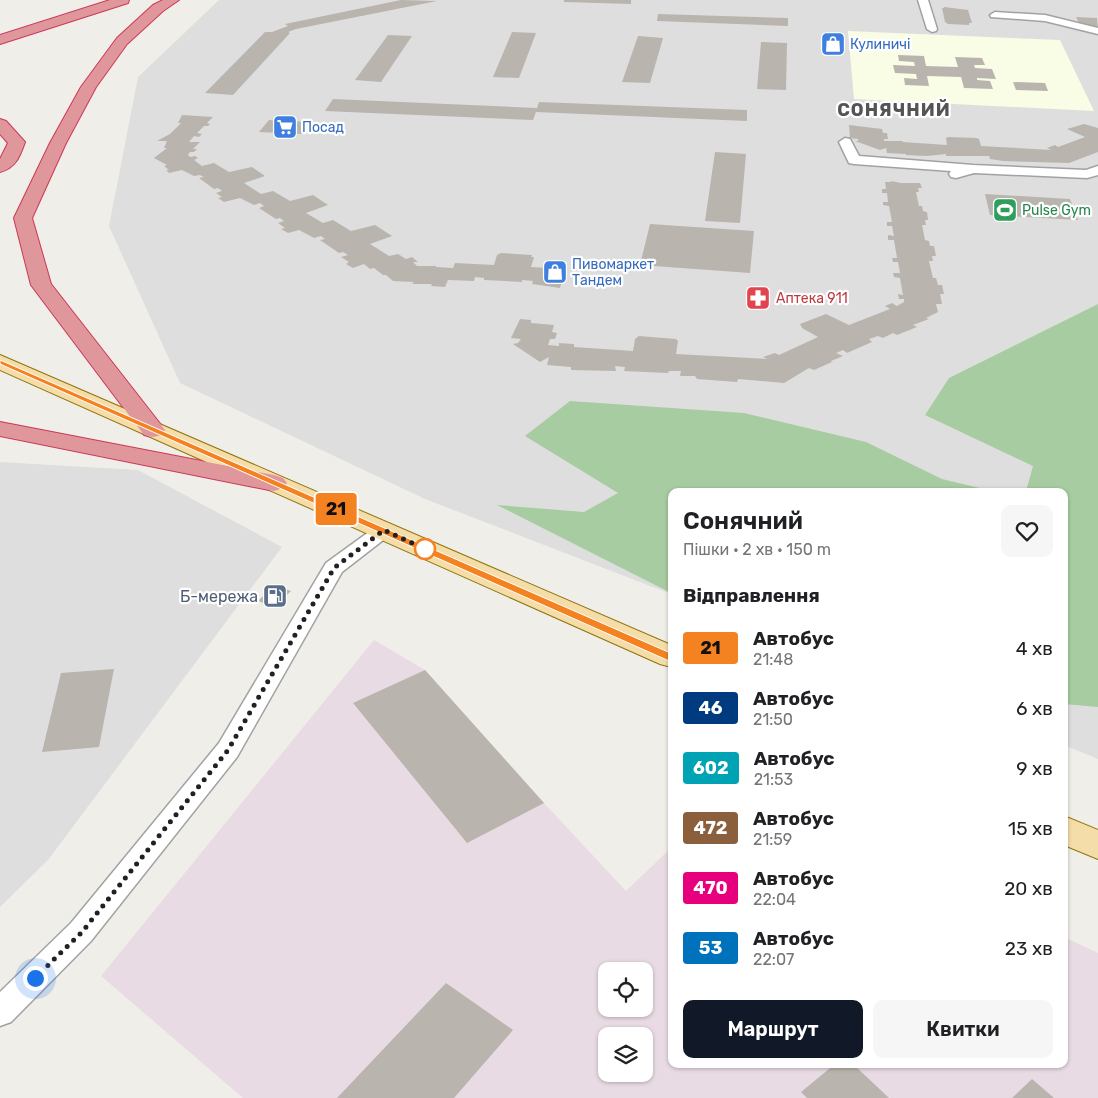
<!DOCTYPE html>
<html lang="uk">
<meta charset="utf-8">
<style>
:root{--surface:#fff;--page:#f6f6f6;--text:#202124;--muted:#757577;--accent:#111827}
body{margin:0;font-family:Rubik,sans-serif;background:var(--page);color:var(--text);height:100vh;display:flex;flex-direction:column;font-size:19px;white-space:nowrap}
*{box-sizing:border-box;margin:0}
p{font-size:16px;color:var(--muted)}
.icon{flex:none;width:28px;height:28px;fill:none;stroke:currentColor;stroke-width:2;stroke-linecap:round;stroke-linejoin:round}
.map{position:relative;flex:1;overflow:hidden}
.panel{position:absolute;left:668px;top:488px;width:400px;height:580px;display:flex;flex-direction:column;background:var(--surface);border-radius:10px;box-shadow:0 1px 4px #0004}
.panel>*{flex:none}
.badge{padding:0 10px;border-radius:4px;font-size:18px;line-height:32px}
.buttons{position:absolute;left:598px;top:962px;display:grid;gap:10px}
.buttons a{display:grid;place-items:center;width:55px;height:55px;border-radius:10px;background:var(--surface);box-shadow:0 1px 4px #0004;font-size:25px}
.you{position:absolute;width:25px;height:25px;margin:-12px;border:4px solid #fff;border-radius:50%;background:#1a73e8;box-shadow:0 0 0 8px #1a73e833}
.map>.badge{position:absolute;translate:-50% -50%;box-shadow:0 0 0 2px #fff}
h2{padding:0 15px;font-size:19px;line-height:45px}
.round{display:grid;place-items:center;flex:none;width:52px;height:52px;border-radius:10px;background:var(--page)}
.summary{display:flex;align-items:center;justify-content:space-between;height:85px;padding:0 15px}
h1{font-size:24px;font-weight:600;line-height:38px}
.primary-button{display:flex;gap:10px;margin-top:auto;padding:10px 15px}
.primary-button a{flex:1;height:58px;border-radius:10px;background:var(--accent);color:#fff;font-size:20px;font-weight:600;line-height:58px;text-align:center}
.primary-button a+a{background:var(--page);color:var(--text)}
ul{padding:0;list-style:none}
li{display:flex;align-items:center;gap:15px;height:60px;padding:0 15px}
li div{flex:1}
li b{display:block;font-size:19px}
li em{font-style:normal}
li .badge{min-width:55px;font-weight:700;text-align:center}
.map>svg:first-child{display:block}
.residential{fill:#dfdede}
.industrial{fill:#e9dbe4;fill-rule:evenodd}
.education{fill:#f9fde5}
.forest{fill:#a8cca1}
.building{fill:#b9b4ae}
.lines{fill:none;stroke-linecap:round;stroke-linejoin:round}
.street-casing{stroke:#a2a2a2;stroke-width:3}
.primary-casing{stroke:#90750d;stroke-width:2}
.highway-casing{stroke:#cc3757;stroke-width:2}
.street{fill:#fff;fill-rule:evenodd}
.primary{fill:#f4dda9;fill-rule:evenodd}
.highway{fill:#e0979b;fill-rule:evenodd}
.line{fill:#f58220;stroke:#fff}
.walk{stroke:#212121;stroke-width:5;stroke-dasharray:0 9}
.stop-dot{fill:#fff;stroke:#f58220;stroke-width:2.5}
.labels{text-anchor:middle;stroke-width:4.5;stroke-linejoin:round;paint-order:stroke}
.far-shop-label{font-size:14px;fill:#366cbe;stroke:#fff;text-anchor:start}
.far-leisure-label{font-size:14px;fill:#27864d;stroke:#fff;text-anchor:start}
.far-health-label{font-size:14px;fill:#be3a42;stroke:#fff;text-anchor:start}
.service-label{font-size:16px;fill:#4e5e75;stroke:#fff;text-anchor:end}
.far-district-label{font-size:18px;font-weight:bold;letter-spacing:1px;fill:#545454;stroke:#fff}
</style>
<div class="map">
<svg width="1098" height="1098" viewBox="0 0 1098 1098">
<rect width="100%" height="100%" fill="#f0eee8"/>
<path class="residential" d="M 219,0 L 1098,0 L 1098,759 L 1064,745 L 1064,491 L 671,491 L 671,594 L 425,499 L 180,383 L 109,226 L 138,77 Z
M 0,462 L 138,470 L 282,547 L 48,860 L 0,907 Z"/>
<path class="industrial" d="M 374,640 L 425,670 L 544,803 L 626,891 L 671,848 L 671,1064 L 1064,1064 L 1064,937 L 1098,953 L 1098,1098 L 243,1098 L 101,976 ZM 606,971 L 644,971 L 644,1009 L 606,1009 ZM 606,1036 L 644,1036 L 644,1074 L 606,1074 Z"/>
<path class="education" d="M 848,31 L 1060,40 L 1094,111 L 854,99 Z"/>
<path class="forest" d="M 1098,304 L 1098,707 L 1064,704 L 1064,491 L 1026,491 L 1033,466 L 925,415 L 949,378 Z
M 570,401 L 744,413 L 866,442 L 942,479 L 992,491 L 671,491 L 671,593 L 497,505 L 584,512 L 618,493 L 525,436 Z"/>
<path class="building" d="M 401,0 L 437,1 L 296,29 L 288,32 L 290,33 L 233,95 L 205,93 L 265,32 L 272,32 L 288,26 L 285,24 Z
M 564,0 L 631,0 L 631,4 L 564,2 Z
M 944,7 L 968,10 L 972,23 L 969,23 L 969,25 L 948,24 L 945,22 L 942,8 L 944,8 Z
M 658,14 L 788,18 L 788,26 L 657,21 Z
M 1076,17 L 1097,18 L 1098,29 L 1080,25 Z
M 512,32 L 536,33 L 519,78 L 493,77 Z
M 388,35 L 412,36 L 381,82 L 355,80 Z
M 638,36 L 663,38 L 650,83 L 622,82 Z
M 761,42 L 787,43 L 786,90 L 757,89 Z
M 898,55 L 924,56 L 926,66 L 958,67 L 955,57 L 982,58 L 985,65 L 974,65 L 975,68 L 992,69 L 996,79 L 977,78 L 977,80 L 990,81 L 993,89 L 964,88 L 961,77 L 927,76 L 929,86 L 905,85 L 904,78 L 917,79 L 916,74 L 895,73 L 893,65 L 915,66 L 914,62 L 899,61 Z
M 1013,82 L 1045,83 L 1048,91 L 1016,90 Z
M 333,99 L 537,108 L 539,102 L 747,110 L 747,121 L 536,112 L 533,120 L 325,111 Z
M 182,115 L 213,117 L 207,123 L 210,124 L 208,126 L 204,126 L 197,133 L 202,134 L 199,137 L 194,136 L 189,142 L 200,142 L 193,149 L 197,149 L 194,152 L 190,152 L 188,155 L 190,157 L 195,156 L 198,158 L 194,160 L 202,166 L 214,163 L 229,172 L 252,167 L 265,176 L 244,183 L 261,194 L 273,191 L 290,201 L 313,195 L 328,205 L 306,213 L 323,223 L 333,220 L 351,231 L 375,225 L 392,236 L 370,244 L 389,256 L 398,254 L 406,259 L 412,257 L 418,262 L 413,262 L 417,266 L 436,266 L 436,267 L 453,268 L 455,263 L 494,265 L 497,255 L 501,253 L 532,255 L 531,257 L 534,257 L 531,267 L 565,269 L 560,288 L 532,284 L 533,281 L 522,280 L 522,282 L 484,280 L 484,278 L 475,277 L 474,281 L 448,280 L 445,287 L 431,286 L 432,284 L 412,284 L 414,282 L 393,281 L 386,275 L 383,275 L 374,268 L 370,269 L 364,264 L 353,268 L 346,264 L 349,262 L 341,257 L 348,255 L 343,252 L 339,253 L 320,240 L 325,239 L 321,236 L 314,238 L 299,230 L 288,233 L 281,229 L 285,228 L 278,223 L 284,221 L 280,218 L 276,219 L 259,208 L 264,206 L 260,203 L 254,205 L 240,198 L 224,202 L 218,198 L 222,197 L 216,193 L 222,191 L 218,188 L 214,189 L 199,178 L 204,177 L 200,175 L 194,176 L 182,170 L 169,173 L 166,170 L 169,170 L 164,166 L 167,165 L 154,158 L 167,148 L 164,148 L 167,141 L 157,141 L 170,134 L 181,123 L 178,123 Z
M 269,120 L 311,122 L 302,134 L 259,132 Z
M 1084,124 L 1098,128 L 1098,152 L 1069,163 L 1003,161 L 990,159 L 989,156 L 946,156 L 946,154 L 926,156 L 906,155 L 906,154 L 887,153 L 886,148 L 880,150 L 855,141 L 858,141 L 858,139 L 850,138 L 849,125 L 882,129 L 883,133 L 887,133 L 888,139 L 884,139 L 884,141 L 902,141 L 903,142 L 947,145 L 946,138 L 948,137 L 976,138 L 979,139 L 981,146 L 1051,150 L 1047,148 L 1055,145 L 1058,147 L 1085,137 L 1067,129 Z
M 715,152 L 746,154 L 740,223 L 705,221 Z
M 891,181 L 901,183 L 920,183 L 922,188 L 918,188 L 919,192 L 916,192 L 919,206 L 922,206 L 923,211 L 927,212 L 928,220 L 925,220 L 926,225 L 922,225 L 925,240 L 929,241 L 930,246 L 934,246 L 936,256 L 932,256 L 933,261 L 929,261 L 933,278 L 936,278 L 938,285 L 942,285 L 944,294 L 940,294 L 942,304 L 936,304 L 938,312 L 926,318 L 929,319 L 913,325 L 917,327 L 897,335 L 893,333 L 883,338 L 878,336 L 869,339 L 872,342 L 847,353 L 843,350 L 836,353 L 843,356 L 831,361 L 832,362 L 814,370 L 809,368 L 784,383 L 738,379 L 737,382 L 697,379 L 695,376 L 680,376 L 681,371 L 669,371 L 668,373 L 624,371 L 625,367 L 615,366 L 616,371 L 571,370 L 571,367 L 547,365 L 549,357 L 540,362 L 513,344 L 518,343 L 521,339 L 511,338 L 520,319 L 531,320 L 531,323 L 554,325 L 552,332 L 557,333 L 555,339 L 550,339 L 548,345 L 559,346 L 559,343 L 574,344 L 574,347 L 633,351 L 635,339 L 639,336 L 676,339 L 678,341 L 676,354 L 767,359 L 763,357 L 775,353 L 779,355 L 818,337 L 802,328 L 800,324 L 826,314 L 849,325 L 890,309 L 885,306 L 892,303 L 897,306 L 904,302 L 904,299 L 899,299 L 898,294 L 903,295 L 900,278 L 894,277 L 893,273 L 900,273 L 898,262 L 893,262 L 892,258 L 897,258 L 894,240 L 888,240 L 888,235 L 894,236 L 892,226 L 887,226 L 887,222 L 892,222 L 889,206 L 883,205 L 883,202 L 888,202 L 887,193 L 882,193 L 882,189 L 886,189 L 885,182 L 891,182 Z
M 985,194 L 1070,199 L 1078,220 L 990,215 Z
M 650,224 L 754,231 L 750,273 L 640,265 Z
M 274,585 L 291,591 L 275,607 L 258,601 Z
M 114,669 L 99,747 L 42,752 L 61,673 Z
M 425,670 L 544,803 L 467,843 L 353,703 Z
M 446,983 L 513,1030 L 454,1098 L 337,1098 Z
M 835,1064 L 853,1064 L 889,1098 L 807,1098 L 801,1092 Z
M 1032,1079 L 1054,1098 L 1012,1098 Z"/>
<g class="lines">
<defs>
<path id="street" d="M 918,0 L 928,0 L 937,29 L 936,31 L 932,32 L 927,29 Z
M 995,12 L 1045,15 L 1098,28 L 1098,34 L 1045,21 L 991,17 L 990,15 Z
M 845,138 L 850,139 L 859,156 L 973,165 L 1086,170 L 1098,166 L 1098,175 L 1087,178 L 974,173 L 956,178 L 951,177 L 949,174 L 951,171 L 854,164 L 849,163 L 839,142 Z
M 384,524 L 391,526 L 394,530 L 391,534 L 342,572 L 237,757 L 91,941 L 11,1022 L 0,1026 L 0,992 L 71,923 L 219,743 L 326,563 L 377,526 Z"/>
<path id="primary" d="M 0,355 L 671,645 L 671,667 L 660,664 L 0,370 Z
M 1064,816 L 1098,830 L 1098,859 L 1064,845 Z"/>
<path id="highway" d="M 110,0 L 129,0 L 128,3 L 0,44 L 0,35 Z
M 163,0 L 179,0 L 163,11 L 127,44 L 96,87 L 66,143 L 32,218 L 51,284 L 165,430 L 162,435 L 153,437 L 144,435 L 31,285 L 14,218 L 50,143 L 81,87 L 117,38 L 153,5 Z
M 0,119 L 6,121 L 25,142 C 20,156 16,168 0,172 L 0,159 L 8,143 L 0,134 Z
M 0,422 L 274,475 L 283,478 L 287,483 L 283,488 L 274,491 L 0,436 Z"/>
</defs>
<use href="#street" class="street-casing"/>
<use href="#primary" class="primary-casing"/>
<use href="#highway" class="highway-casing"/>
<use href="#street" class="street"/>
<use href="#primary" class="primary"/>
<use href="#highway" class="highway"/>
</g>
<path class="line" d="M 0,360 L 675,655 L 677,658 L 675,660 L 667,660 L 0,364 Z"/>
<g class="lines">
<path class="walk" d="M 35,978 L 82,932 L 228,750 L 334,568 L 384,530 L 425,549"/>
</g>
<defs>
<symbol id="shop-square" viewBox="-11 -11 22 22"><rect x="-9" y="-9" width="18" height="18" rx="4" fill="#3f7fe0" stroke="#fff"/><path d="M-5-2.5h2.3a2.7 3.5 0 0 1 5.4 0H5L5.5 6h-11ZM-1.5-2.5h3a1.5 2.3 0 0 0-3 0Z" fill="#fff"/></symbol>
<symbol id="supermarket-square" viewBox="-11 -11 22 22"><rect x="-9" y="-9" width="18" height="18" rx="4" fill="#3f7fe0" stroke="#fff"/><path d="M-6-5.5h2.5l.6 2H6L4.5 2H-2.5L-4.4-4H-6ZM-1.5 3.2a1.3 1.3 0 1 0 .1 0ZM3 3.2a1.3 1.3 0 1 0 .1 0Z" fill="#fff"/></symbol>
<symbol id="stadium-square" viewBox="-11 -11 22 22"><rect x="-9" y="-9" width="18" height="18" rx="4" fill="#2e9e5b" stroke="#fff"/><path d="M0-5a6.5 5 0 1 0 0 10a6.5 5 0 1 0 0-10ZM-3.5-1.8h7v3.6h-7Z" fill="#fff"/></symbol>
<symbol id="pharmacy-square" viewBox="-11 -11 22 22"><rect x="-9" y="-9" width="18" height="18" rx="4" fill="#e0444e" stroke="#fff"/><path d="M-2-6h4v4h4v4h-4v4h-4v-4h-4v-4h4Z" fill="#fff"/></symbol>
<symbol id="fuel-square" viewBox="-11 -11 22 22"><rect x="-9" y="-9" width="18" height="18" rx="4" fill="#5c6f8a" stroke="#fff"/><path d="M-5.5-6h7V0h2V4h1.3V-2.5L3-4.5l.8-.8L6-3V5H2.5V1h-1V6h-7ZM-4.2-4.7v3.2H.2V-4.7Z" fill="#fff"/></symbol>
</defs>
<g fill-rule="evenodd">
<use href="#shop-square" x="819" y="30" width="28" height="28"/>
<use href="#supermarket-square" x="271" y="113" width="28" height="28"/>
<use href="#stadium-square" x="991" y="196" width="28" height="28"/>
<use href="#shop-square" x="541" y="258" width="28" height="28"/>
<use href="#pharmacy-square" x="744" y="284" width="28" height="28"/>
<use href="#fuel-square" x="261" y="582" width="28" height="28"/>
</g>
<circle class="stop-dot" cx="425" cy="549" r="10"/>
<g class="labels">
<g class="far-shop-label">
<text x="850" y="49">Кулиничі</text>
<text x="302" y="132">Посад</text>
<text x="572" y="269">Пивомаркет<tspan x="572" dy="16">Тандем</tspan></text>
</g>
<g class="far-leisure-label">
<text x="1022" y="215">Pulse Gym</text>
</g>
<g class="far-health-label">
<text x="776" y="303">Аптека 911</text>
</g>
<g class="service-label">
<text x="258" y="602">Б-мережа</text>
</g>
<g class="far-district-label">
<text x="894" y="116">СОНЯЧНИЙ</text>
</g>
</g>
</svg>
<div class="buttons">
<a><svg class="icon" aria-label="locate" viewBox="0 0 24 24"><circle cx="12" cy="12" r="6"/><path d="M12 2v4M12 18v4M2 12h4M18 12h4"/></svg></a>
<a><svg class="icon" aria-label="layers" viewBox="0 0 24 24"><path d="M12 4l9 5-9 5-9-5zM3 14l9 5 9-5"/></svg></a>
</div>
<div class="you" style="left:35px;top:978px"></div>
<b class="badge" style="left:336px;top:509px;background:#f58220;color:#111">21</b>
<section class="panel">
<div class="summary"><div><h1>Сонячний</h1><p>Пішки · 2 хв · 150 m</p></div><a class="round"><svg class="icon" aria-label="heart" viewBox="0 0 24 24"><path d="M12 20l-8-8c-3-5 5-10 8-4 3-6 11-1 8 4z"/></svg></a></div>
<h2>Відправлення</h2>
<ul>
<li><span class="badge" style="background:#f58220;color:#111">21</span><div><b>Автобус</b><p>21:48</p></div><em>4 хв</em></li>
<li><span class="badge" style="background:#003b80;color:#fff">46</span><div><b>Автобус</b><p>21:50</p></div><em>6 хв</em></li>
<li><span class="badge" style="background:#00a3b4;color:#fff">602</span><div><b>Автобус</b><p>21:53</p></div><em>9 хв</em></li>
<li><span class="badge" style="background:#8b5e3c;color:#fff">472</span><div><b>Автобус</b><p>21:59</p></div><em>15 хв</em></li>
<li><span class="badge" style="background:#e6007e;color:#fff">470</span><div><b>Автобус</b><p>22:04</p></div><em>20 хв</em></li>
<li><span class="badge" style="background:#0072bc;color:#fff">53</span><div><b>Автобус</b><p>22:07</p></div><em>23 хв</em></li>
</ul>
<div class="primary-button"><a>Маршрут</a><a>Квитки</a></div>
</section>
</div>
